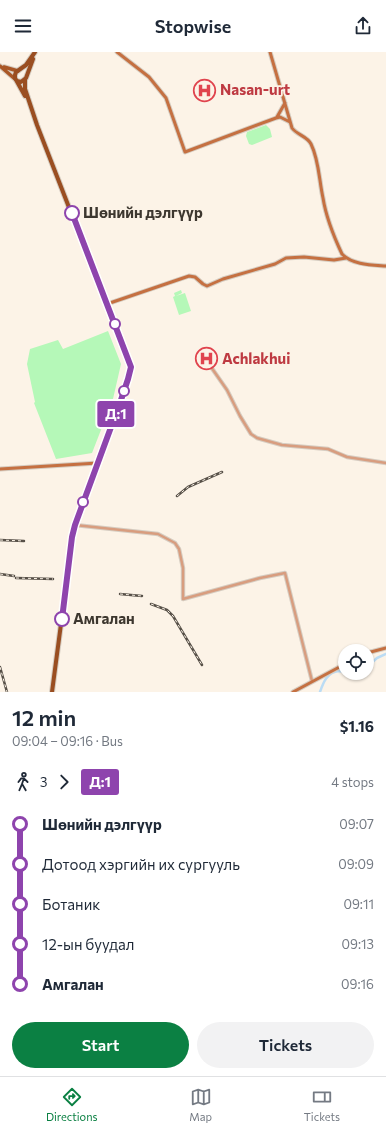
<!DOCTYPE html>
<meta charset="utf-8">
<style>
:root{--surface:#fff;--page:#f2f2f3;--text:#1f2937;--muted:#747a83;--line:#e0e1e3;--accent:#0b8043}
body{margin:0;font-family:Commissioner,sans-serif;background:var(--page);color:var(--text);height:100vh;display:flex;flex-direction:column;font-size:15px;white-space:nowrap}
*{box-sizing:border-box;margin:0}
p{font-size:13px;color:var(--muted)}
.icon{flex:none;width:22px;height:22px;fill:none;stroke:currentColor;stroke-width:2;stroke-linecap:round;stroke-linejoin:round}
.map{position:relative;height:640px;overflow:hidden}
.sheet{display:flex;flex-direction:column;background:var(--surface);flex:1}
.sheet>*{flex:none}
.badge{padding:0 8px;border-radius:3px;font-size:14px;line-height:26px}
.controls{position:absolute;left:338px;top:592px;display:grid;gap:8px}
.controls a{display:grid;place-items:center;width:36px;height:36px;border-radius:50%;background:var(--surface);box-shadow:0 1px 3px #0004;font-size:20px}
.map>.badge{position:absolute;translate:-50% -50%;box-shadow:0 0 0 2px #fff}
.legs{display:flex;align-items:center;gap:6px;height:44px;padding:0 12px;font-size:13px}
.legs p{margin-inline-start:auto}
.overview{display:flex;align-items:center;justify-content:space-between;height:68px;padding:0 12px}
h1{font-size:22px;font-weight:600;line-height:30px}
.action{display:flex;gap:8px;margin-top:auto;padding:8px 12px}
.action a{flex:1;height:46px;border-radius:24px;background:var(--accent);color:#fff;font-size:16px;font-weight:600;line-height:46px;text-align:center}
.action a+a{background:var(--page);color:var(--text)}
ul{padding:0 12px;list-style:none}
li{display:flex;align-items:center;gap:14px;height:40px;font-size:15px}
li i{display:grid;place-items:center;width:6px;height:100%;margin:0 5px;background:currentColor}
li i::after{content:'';width:10px;height:10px;margin:-5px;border:3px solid;border-radius:50%;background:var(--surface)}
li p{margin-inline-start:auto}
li:first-child i{background:linear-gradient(#0000 50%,currentColor 0)}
li:last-child i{background:linear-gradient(currentColor 50%,#0000 0)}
header{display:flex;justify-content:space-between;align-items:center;height:52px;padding:0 12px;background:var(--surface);font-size:18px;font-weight:600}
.tab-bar{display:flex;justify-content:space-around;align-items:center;height:56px;border-top:1px solid var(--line);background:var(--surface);font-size:11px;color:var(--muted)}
.tab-bar a{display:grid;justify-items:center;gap:2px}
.tab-bar .active{color:var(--accent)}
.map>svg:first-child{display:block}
.green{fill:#b5f8b8}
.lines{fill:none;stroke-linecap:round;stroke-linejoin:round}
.river{stroke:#bbdcf4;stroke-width:2.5}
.tertiary-casing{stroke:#d6cdc2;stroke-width:4.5}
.secondary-casing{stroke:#d6cdc2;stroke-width:5}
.primary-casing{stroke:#d6cdc2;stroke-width:5.5}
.trunk-casing{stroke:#d6cdc2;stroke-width:6}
.tertiary{stroke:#d89d7f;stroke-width:2.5}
.secondary{stroke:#c57041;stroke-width:3}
.primary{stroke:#a95726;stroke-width:3.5}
.trunk{stroke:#9a4e21;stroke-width:4}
.rail-casing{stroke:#564f47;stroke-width:2.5}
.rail{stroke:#fcf3e7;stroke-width:1;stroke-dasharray:3;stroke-linecap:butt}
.line-1-casing{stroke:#fff;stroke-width:9}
.line-1{stroke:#8e44ad;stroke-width:6}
.stop-1-dot{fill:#fff;stroke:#8e44ad;stroke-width:2}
.labels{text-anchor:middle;stroke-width:3.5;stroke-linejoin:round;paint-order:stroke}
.health-label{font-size:15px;font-weight:bold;fill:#be3a42;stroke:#fcf3e7;text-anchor:start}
.stop-label{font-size:15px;font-weight:bold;fill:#3d372f;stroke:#fcf3e7;text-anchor:start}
</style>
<header><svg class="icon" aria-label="menu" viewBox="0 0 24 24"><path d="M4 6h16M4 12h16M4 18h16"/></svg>Stopwise<svg class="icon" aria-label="share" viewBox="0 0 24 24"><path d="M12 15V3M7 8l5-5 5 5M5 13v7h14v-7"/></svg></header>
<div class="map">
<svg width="386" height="640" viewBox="0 0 386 640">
<rect width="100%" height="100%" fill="#fcf3e7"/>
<path class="green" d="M 266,73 L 270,77 L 272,85 L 252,93 L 249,92 L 246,84 L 247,80 Z
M 181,238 L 182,241 L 176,244 L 185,241 L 191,259 L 179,263 L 173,245 L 175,244 L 174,241 Z
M 108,279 L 121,312 L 113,347 L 92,401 L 56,407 L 34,351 L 35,350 L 27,312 L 30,297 L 58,288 L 63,297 Z"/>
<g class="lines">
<path class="river" d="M 367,615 L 377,606 L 386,602
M 320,640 C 323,631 327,620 339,619 C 346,619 350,626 358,621"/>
<defs>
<path id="tertiary" d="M 211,315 L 227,338 L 240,364 L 251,382 L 257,386 L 282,393 L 328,397 L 347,405 L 386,411
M 75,473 L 158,482 L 175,491 L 179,497 L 183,516 L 183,547 L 260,526 L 285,521 L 312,629"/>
<path id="secondary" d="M 117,0 L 149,25 L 166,46 L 185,100 L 276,66 L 280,65 L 290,70
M 270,0 L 292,76 C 297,83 307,84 311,92 C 319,108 319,128 323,146 C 326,165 334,185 342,202 C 352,213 373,213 386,214
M 277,65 L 285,51
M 107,252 L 189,224 L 195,225 L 203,232 L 207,234 L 223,227 L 275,212 L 286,206 L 304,205 L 334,208 L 346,206
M 0,417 L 98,411
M 367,601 L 386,596
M 293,640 L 345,612"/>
<path id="primary" d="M 0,14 L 15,27
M 4,15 L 18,19"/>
<path id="trunk" d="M 25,27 L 25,37 L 37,73 L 131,315 L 128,327 L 73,481 L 52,640
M 17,29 L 21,30 L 26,26 L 33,7
M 25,44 L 15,26 L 15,23 L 16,20 L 26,13 L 35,0"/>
</defs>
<use href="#tertiary" class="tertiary-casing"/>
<use href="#secondary" class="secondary-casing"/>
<use href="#primary" class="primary-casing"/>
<use href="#trunk" class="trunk-casing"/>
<use href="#tertiary" class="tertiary"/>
<use href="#secondary" class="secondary"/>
<use href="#primary" class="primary"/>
<use href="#trunk" class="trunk"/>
<defs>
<path id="rail" d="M 177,444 L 188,435 L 222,420
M 0,488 L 24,489
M 0,522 L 14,524
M 16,526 L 53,527
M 120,542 L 142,544
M 151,552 L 167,558 L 173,564 L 202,613
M 0,615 L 7,640"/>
</defs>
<use href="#rail" class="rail-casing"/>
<use href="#rail" class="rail"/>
</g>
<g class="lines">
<defs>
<path id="line-1" d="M 62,567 L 72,485 L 75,473 L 121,348 L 128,327 L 131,315 L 72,161"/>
</defs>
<use href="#line-1" class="line-1-casing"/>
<use href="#line-1" class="line-1"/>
</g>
<defs>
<symbol id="hospital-ring" viewBox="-11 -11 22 22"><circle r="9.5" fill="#fcf3e7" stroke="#e0444e" stroke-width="1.5"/><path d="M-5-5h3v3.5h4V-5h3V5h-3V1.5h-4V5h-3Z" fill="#e0444e"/></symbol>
</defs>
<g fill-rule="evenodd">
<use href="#hospital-ring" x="192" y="26" width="25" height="25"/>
<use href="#hospital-ring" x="194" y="294" width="25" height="25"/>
</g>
<g class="stop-1-dot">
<circle cx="72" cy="161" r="7"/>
<circle cx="115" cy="272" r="5"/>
<circle cx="124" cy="339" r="5"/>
<circle cx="83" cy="450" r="5"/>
<circle cx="62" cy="567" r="7"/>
</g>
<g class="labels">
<g class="health-label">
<text x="220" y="43">Nasan-urt</text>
<text x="222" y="312">Achlakhui</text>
</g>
<g class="stop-label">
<text x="83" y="166">Шөнийн дэлгүүр</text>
<text x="73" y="572">Амгалан</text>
</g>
</g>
</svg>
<div class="controls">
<a><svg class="icon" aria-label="locate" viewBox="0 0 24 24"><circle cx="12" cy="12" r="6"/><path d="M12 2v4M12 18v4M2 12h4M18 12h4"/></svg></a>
</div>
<b class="badge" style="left:116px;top:362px;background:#8e44ad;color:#fff">Д:1</b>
</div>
<section class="sheet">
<div class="overview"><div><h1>12 min</h1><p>09:04 – 09:16 · Bus</p></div><b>$1.16</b></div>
<div class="legs"><svg class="icon" aria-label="walk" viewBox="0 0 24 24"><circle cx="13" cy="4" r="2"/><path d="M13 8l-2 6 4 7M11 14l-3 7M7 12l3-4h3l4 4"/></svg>3<svg class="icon" aria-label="forward" viewBox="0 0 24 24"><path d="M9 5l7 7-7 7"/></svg><b class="badge" style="background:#8e44ad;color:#fff">Д:1</b><p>4 stops</p></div>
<ul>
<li><i style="color:#8e44ad"></i><b>Шөнийн дэлгүүр</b><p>09:07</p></li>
<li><i style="color:#8e44ad"></i><span>Дотоод хэргийн их сургууль</span><p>09:09</p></li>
<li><i style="color:#8e44ad"></i><span>Ботаник</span><p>09:11</p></li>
<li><i style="color:#8e44ad"></i><span>12-ын буудал</span><p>09:13</p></li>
<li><i style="color:#8e44ad"></i><b>Амгалан</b><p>09:16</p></li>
</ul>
<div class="action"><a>Start</a><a>Tickets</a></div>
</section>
<nav class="tab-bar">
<a class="active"><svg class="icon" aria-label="directions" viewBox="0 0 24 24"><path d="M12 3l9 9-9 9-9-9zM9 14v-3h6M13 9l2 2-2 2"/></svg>Directions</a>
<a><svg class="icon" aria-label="map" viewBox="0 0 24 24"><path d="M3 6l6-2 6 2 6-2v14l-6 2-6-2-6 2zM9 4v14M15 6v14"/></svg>Map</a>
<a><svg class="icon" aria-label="tickets" viewBox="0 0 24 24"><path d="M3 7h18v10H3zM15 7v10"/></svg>Tickets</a>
</nav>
